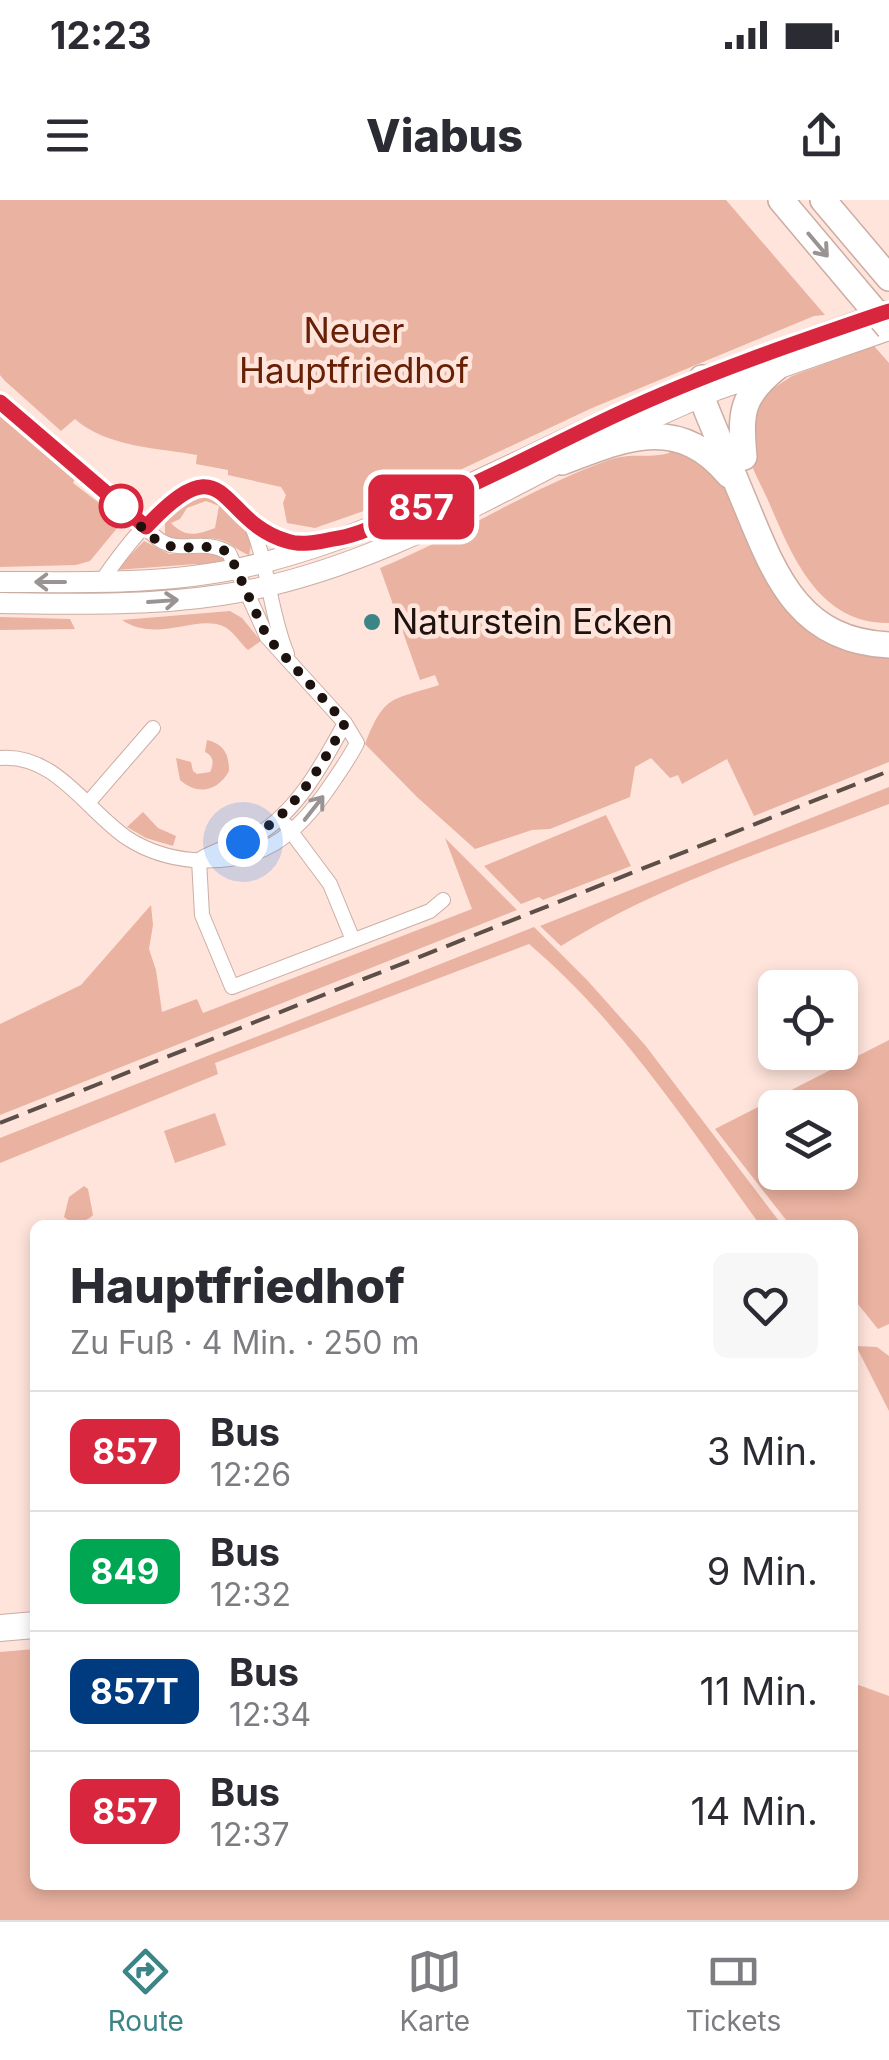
<!DOCTYPE html>
<html lang="de">
<meta charset="utf-8">
<style>
:root{--surface:#fff;--page:#f7f7f7;--text:#2b2b33;--muted:#7c7c81;--line:#e1e1e2;--accent:#3c8587}
body{margin:0;font-family:Inter,sans-serif;background:var(--page);color:var(--text);height:100vh;display:flex;flex-direction:column;font-size:38px;white-space:nowrap}
*{box-sizing:border-box;margin:0}
p{font-size:32px;color:var(--muted)}
.icon{flex:none;width:55px;height:55px;fill:none;stroke:currentColor;stroke-width:2;stroke-linecap:round;stroke-linejoin:round}
.map{position:relative;flex:1;overflow:hidden}
.side{position:absolute;left:30px;top:1020px;width:828px;height:670px;display:flex;flex-direction:column;background:var(--surface);border-radius:15px;box-shadow:0 5px 15px #0003}
.side>*{flex:none}
.badge{padding:0 20px;border-radius:15px;font-size:35px;line-height:65px}
.buttons{position:absolute;left:758px;top:770px;display:grid;gap:20px}
.buttons a{display:grid;place-items:center;width:100px;height:100px;border-radius:15px;background:var(--surface);box-shadow:0 5px 15px #0003;font-size:50px}
.you{position:absolute;width:50px;height:50px;margin:-25px;border:8px solid #fff;border-radius:50%;background:#1a73e8;box-shadow:0 0 0 15px #1a73e833}
.map>.badge{position:absolute;translate:-50% -50%;box-shadow:0 0 0 5px #fff}
.round{display:grid;place-items:center;flex:none;width:105px;height:105px;border-radius:15px;background:var(--page)}
.overview{display:flex;align-items:center;justify-content:space-between;height:170px;padding:0 40px}
h1{font-size:48px;font-weight:800;line-height:75px}
ul{padding:0;list-style:none}
li{display:flex;align-items:center;gap:30px;height:120px;padding:0 40px;border-top:2px solid var(--line)}
li div{flex:1}
li b{display:block;font-size:38px}
li em{font-style:normal}
li .badge{min-width:110px;font-weight:700;text-align:center}
.status{display:flex;justify-content:space-between;align-items:center;height:70px;padding:0 50px;background:var(--surface);direction:ltr}
.status svg{height:28px;fill:currentColor}
header{display:flex;justify-content:space-between;align-items:center;height:130px;padding:0 40px;background:var(--surface);font-size:45px;font-weight:800}
.dock{display:flex;justify-content:space-around;align-items:center;height:140px;border-top:2px solid var(--line);background:var(--surface);font-size:28px;color:var(--muted)}
.dock a{display:grid;justify-items:center;gap:5px}
.dock .current{color:var(--accent)}
.map>svg:first-child{display:block}
.green{fill:#eab2a0;fill-rule:evenodd}
.lines{fill:none;stroke-linecap:round;stroke-linejoin:round}
.street-casing{stroke:#ccada3;stroke-width:16}
.primary-casing{stroke:#ccada3;stroke-width:22}
.highway-casing{stroke:#ccada3;stroke-width:28}
.street{stroke:#fff;stroke-width:14}
.primary{stroke:#fff;stroke-width:20}
.highway{stroke:#fff;stroke-width:25}
.rail{stroke:#5d4e48;stroke-width:4;stroke-dasharray:20 10;stroke-linecap:butt}
.highway-bridge-casing{stroke:#ccada3;stroke-width:28;stroke-linecap:butt}
.highway-bridge{stroke:#fff;stroke-width:25}
.oneway{stroke:#999493}
.line-casing{stroke:#fff;stroke-width:22}
.line{stroke:#d7263d;stroke-width:15}
.walk{stroke:#1d120e;stroke-width:10;stroke-dasharray:0 18}
.stop-dot{fill:#fff;stroke:#d7263d;stroke-width:5}
.poi-dot{fill:#3c8587;stroke:#fee4db;stroke-width:4}
.labels{text-anchor:middle;stroke-width:9;stroke-linejoin:round;paint-order:stroke}
.park-label{font-size:35px;fill:#672005;stroke:#fee4db}
.poi-label{font-size:35px;fill:#1d120e;stroke:#fee4db;text-anchor:start}
</style>
<div class="status"><b>12:23</b><svg viewBox="0 0 49 12"><path d="M0 12V9h3v3zM5 12V6h3v6zM10 12V3h3v9zM15 12V0h3v12zM26 1h20v11H26zM47 4h2v5h-2z"/></svg></div>
<header><svg class="icon" aria-label="menu" viewBox="0 0 24 24"><path d="M4 6h16M4 12h16M4 18h16"/></svg>Viabus<svg class="icon" aria-label="share" viewBox="0 0 24 24"><path d="M12 15V3M7 8l5-5 5 5M5 13v7h14v-7"/></svg></header>
<div class="map">
<svg width="889" height="1720" viewBox="0 0 889 1720">
<rect width="100%" height="100%" fill="#fee4db"/>
<path class="green" d="M 0,0 L 726,0 L 825,115 L 814,116 L 592,208 L 398,299 L 315,328 L 287,323 L 283,303 L 286,295 L 281,287 L 228,275 L 228,270 L 196,264 L 197,255 C 158,248 106,247 75,219 L 61,231 L 4,180 L 0,175 Z
M 874,146 L 889,163 L 889,423 C 817,424 791,353 767,298 C 759,281 746,259 747,240 C 747,227 751,213 754,201 L 792,176 Z
M 0,213 L 75,279 L 73,283 L 123,321 L 90,361 L 76,365 L 0,367 Z
M 673,246 L 707,262 L 845,449 L 889,456 L 889,562 L 754,616 L 727,559 L 682,584 L 678,575 L 670,578 L 651,558 L 635,567 L 630,597 L 550,629 L 532,630 L 475,649 L 417,597 L 365,544 C 385,494 390,501 439,485 L 435,475 L 420,480 L 380,368 C 456,337 530,288 609,260 C 630,252 650,259 669,253 Z
M 203,292 C 227,302 258,325 249,355 C 239,352 232,343 221,340 C 201,334 184,344 165,335 L 165,317 L 185,297 ZM 206,301 L 219,306 L 215,328 C 197,335 185,338 171,323 L 180,319 L 187,308 Z
M 144,341 L 169,354 L 216,354 L 226,360 L 202,366 L 196,364 L 116,370 Z
M 230,411 L 242,418 L 261,441 L 248,450 C 241,444 233,431 225,427 C 197,413 158,444 122,420 Z
M 0,417 L 70,419 L 75,429 L 0,430 Z
M 207,540 C 224,544 229,554 229,571 C 218,591 198,596 180,580 L 176,558 L 191,562 L 193,571 L 197,574 L 210,572 C 214,564 214,556 205,552 Z
M 889,587 L 889,604 C 779,647 662,683 561,746 L 540,726 Z
M 143,612 L 158,628 L 176,636 L 173,646 L 146,638 L 127,627 Z
M 606,615 L 631,666 L 543,700 L 539,697 L 521,704 L 484,666 Z
M 445,638 L 517,710 L 0,915 L 0,824 L 81,785 L 151,705 L 153,725 L 149,749 L 156,770 L 162,812 L 197,799 L 203,813 L 472,709 Z
M 534,727 L 587,780 L 645,845 L 782,1025 L 760,1025 C 689,927 622,823 529,744 L 215,863 L 218,874 L 0,963 L 0,938 Z
M 889,840 L 889,1124 L 878,1129 L 853,1098 L 852,1025 L 790,1025 L 715,929 ZM 775,908 L 840,908 L 840,972 L 775,972 Z
M 215,913 L 226,945 L 175,963 L 164,931 Z
M 84,986 L 88,989 L 93,1015 C 86,1023 71,1024 64,1017 L 69,997 Z
M 856,1146 L 877,1147 L 889,1156 L 889,1211 Z
M 35,1449 L 35,1685 L 852,1685 L 853,1483 L 889,1496 L 889,1720 L 0,1720 L 0,1452 Z"/>
<g class="lines">
<defs>
<path id="street" d="M 0,202 L 146,327 C 174,363 197,334 229,353 L 267,437 L 345,523 L 357,543 C 350,557 341,570 332,583 C 296,637 260,665 193,660 C 169,658 147,651 127,638 C 87,611 55,553 0,558
M 250,321 L 285,341 L 312,342
M 101,382 C 117,358 164,295 192,288 C 205,285 218,290 228,297 C 237,304 244,311 249,320 C 268,359 269,411 287,454
M 88,603 L 153,528
M 286,625 L 330,684 L 353,740
M 199,660 L 202,715 L 232,787 L 430,711 L 443,700
M 199,660 C 217,648 239,645 257,635 C 298,611 323,563 345,523
M 0,1422 L 35,1419
M 0,1434 L 35,1431"/>
<path id="primary" d="M 604,240 L 716,190 L 889,130
M 0,382 C 80,382 162,385 241,368 C 378,337 499,268 625,211 C 711,173 799,142 887,111
M 0,403 C 74,404 148,406 221,395 C 346,377 463,313 574,255"/>
<path id="highway" d="M 781,0 L 856,89
M 823,0 L 889,78
M 702,178 L 701,196 L 709,216 C 722,247 735,278 748,310 C 777,381 802,441 889,445
M 744,257 C 740,212 741,196 777,167
M 562,262 C 625,238 678,214 729,275"/>
</defs>
<use href="#street" class="street-casing"/>
<use href="#primary" class="primary-casing"/>
<use href="#highway" class="highway-casing"/>
<use href="#street" class="street"/>
<use href="#primary" class="primary"/>
<use href="#highway" class="highway"/>
<path class="rail" d="M 0,923 L 889,571"/>
<defs>
<path id="highway-bridge" d="M 856,89 L 889,128"/>
</defs>
<use href="#highway-bridge" class="highway-bridge-casing"/>
<use href="#highway-bridge" class="highway-bridge"/>
</g>
<defs><path id="oneway-shaft" d="M-6 0H5M1.5-3L5.5 0L1.5 3" fill="none" stroke-width="1.6" stroke-linecap="round" stroke-linejoin="round" transform="scale(2.5)"/></defs>
<g class="oneway">
<use href="#oneway-shaft" transform="translate(818 45) rotate(50)"/>
<use href="#oneway-shaft" transform="translate(50 382) rotate(180)"/>
<use href="#oneway-shaft" transform="translate(163 401) rotate(-4)"/>
<use href="#oneway-shaft" transform="translate(314 608) rotate(-52)"/>
</g>
<g class="lines">
<defs>
<path id="line" d="M 0,202 L 146,327 C 229,238 217,321 287,341 C 301,346 319,342 333,339 C 357,336 382,323 405,314 C 478,285 547,247 618,214 C 706,173 798,142 889,111"/>
</defs>
<use href="#line" class="line-casing"/>
<use href="#line" class="line"/>
<path class="walk" d="M 121,306 L 118,304 C 130,314 153,342 166,345 C 188,352 209,341 229,353 L 267,437 L 345,523 C 319,570 292,617 243,642"/>
</g>
<circle class="stop-dot" cx="121" cy="306" r="20"/>
<circle class="poi-dot" cx="372" cy="422" r="10"/>
<g class="labels">
<g class="park-label">
<text x="354" y="143">Neuer<tspan x="354" dy="40">Hauptfriedhof</tspan></text>
</g>
<g class="poi-label">
<text x="392" y="434">Naturstein Ecken</text>
</g>
</g>
</svg>
<div class="buttons">
<a><svg class="icon" aria-label="locate" viewBox="0 0 24 24"><circle cx="12" cy="12" r="6"/><path d="M12 2v4M12 18v4M2 12h4M18 12h4"/></svg></a>
<a><svg class="icon" aria-label="layers" viewBox="0 0 24 24"><path d="M12 4l9 5-9 5-9-5zM3 14l9 5 9-5"/></svg></a>
</div>
<div class="you" style="left:243px;top:642px"></div>
<b class="badge" style="left:421px;top:307px;background:#d7263d;color:#fff">857</b>
<section class="side">
<div class="overview"><div><h1>Hauptfriedhof</h1><p>Zu Fuß · 4 Min. · 250 m</p></div><a class="round"><svg class="icon" aria-label="heart" viewBox="0 0 24 24"><path d="M12 20l-8-8c-3-5 5-10 8-4 3-6 11-1 8 4z"/></svg></a></div>
<ul>
<li><span class="badge" style="background:#d7263d;color:#fff">857</span><div><b>Bus</b><p>12:26</p></div><em>3 Min.</em></li>
<li><span class="badge" style="background:#00a651;color:#fff">849</span><div><b>Bus</b><p>12:32</p></div><em>9 Min.</em></li>
<li><span class="badge" style="background:#003b80;color:#fff">857T</span><div><b>Bus</b><p>12:34</p></div><em>11 Min.</em></li>
<li><span class="badge" style="background:#d7263d;color:#fff">857</span><div><b>Bus</b><p>12:37</p></div><em>14 Min.</em></li>
</ul>
</section>
</div>
<nav class="dock">
<a class="current"><svg class="icon" aria-label="directions" viewBox="0 0 24 24"><path d="M12 3l9 9-9 9-9-9zM9 14v-3h6M13 9l2 2-2 2"/></svg>Route</a>
<a><svg class="icon" aria-label="map" viewBox="0 0 24 24"><path d="M3 6l6-2 6 2 6-2v14l-6 2-6-2-6 2zM9 4v14M15 6v14"/></svg>Karte</a>
<a><svg class="icon" aria-label="tickets" viewBox="0 0 24 24"><path d="M3 7h18v10H3zM15 7v10"/></svg>Tickets</a>
</nav>
